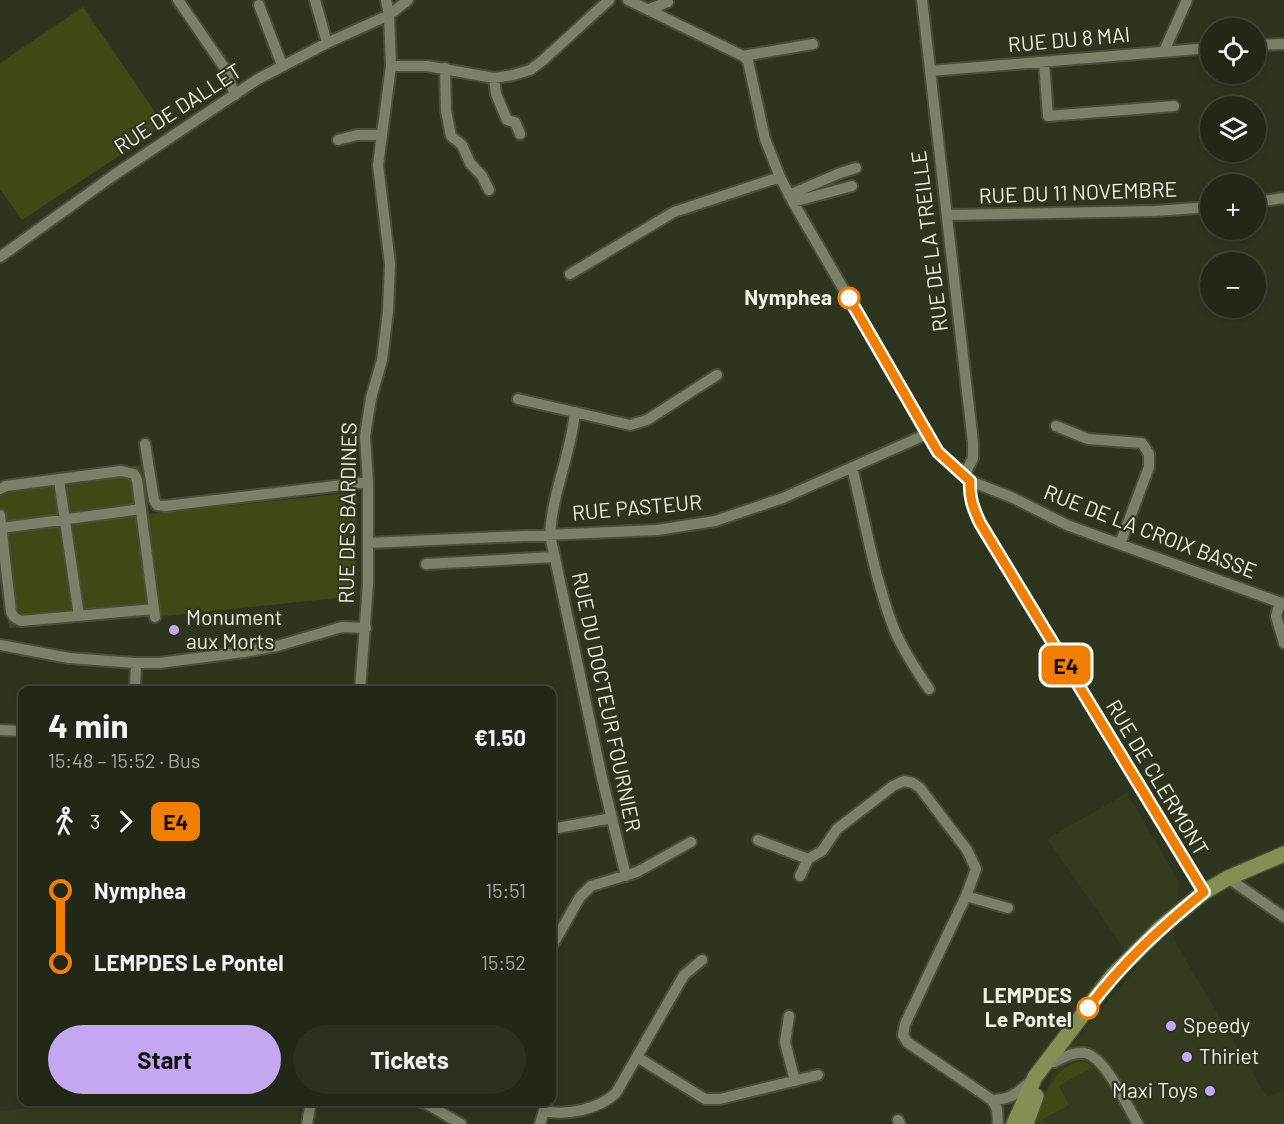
<!DOCTYPE html>
<meta charset="utf-8">
<style>
:root{--surface:#222817;--page:#2a3020;--text:#f1f3f6;--muted:#a2a6a1;--line:#3f4436;--accent:#c4a7f1}
body{margin:0;font-family:Barlow,sans-serif;background:var(--page);color:var(--text);height:100vh;display:flex;flex-direction:column;font-size:22px;white-space:nowrap}
*{box-sizing:border-box;margin:0}
p{font-size:20px;color:var(--muted)}
.icon{flex:none;width:33px;height:33px;fill:none;stroke:currentColor;stroke-width:2;stroke-linecap:round;stroke-linejoin:round}
.map{position:relative;flex:1;overflow:hidden}
.side{position:absolute;left:18px;top:686px;width:538px;height:420px;display:flex;flex-direction:column;background:var(--surface);border-radius:12px;box-shadow:0 3px 9px #0003,0 0 0 2px var(--line)}
.side>*{flex:none}
.badge{padding:0 12px;border-radius:9px;font-size:21px;line-height:39px}
.tools{position:absolute;left:1200px;top:18px;display:grid;gap:12px}
.tools a{display:grid;place-items:center;width:66px;height:66px;border-radius:50%;background:var(--surface);box-shadow:0 3px 9px #0003,0 0 0 2px var(--line);font-size:30px}
.map>.badge{position:absolute;translate:-50% -50%;box-shadow:0 0 0 3px #fff}
.legs{display:flex;align-items:center;gap:9px;height:66px;padding:0 30px;font-size:20px}
.legs p{margin-inline-start:auto}
.head{display:flex;align-items:center;justify-content:space-between;height:102px;padding:0 30px}
h1{font-size:33px;font-weight:700;line-height:45px}
.button{display:flex;gap:12px;margin-top:auto;padding:12px 30px}
.button a{flex:1;height:69px;border-radius:36px;background:var(--accent);color:#111;font-size:24px;font-weight:700;line-height:69px;text-align:center}
.button a+a{background:var(--page);color:var(--text)}
ul{padding:0 30px;list-style:none}
li{display:flex;align-items:center;gap:21px;height:72px;font-size:22px}
li i{display:grid;place-items:center;width:9px;height:100%;margin:0 8px;background:currentColor}
li i::after{content:'';width:15px;height:15px;margin:-8px;border:4px solid;border-radius:50%;background:var(--surface)}
li p{margin-inline-start:auto}
li:first-child i{background:linear-gradient(#0000 50%,currentColor 0)}
li:last-child i{background:linear-gradient(currentColor 50%,#0000 0)}
.map>svg:first-child{display:block}
.built{fill:#343c1f}
.green{fill:#3d4a15}
.lines{fill:none;stroke-linecap:round;stroke-linejoin:round}
.street-casing{stroke:#4a4f3c;stroke-width:14}
.secondary-casing{stroke:#4a4f3c;stroke-width:18}
.street{stroke:#798168;stroke-width:10}
.secondary{stroke:#829153;stroke-width:15}
.line-1-casing{stroke:#fff;stroke-width:14}
.line-1{stroke:#f07e00;stroke-width:9}
.stop-1-dot{fill:#fff;stroke:#f07e00;stroke-width:3}
.poi-dot{fill:#c4a7f1;stroke:#2e351f;stroke-width:2}
.labels{text-anchor:middle;stroke-width:4.5;stroke-linejoin:round;paint-order:stroke}
.street-label{font-size:21px;fill:#ecf1e3;stroke:#2e351f}
.stop-label{font-size:21px;font-weight:bold;fill:#ecf1e3;stroke:#2e351f;text-anchor:end}
.poi-label{font-size:21px;fill:#ecf1e3;stroke:#2e351f;text-anchor:start}
</style>
<div class="map">
<svg width="1284" height="1124" viewBox="0 0 1284 1124">
<rect width="100%" height="100%" fill="#2e351f"/>
<path class="built" d="M 1127,793 L 1179,882 L 1174,940 L 1267,1097 L 1284,1090 L 1284,1124 L 1032,1124 L 1058,1061 L 1137,967 L 1047,839 Z
M 96,1101 L 300,1101 L 298,1124 L 0,1124 L 0,1111 Z"/>
<path class="green" d="M 83,7 L 157,115 L 155,132 L 22,220 L 0,189 L 0,63 Z
M 141,465 L 149,514 L 357,492 L 355,596 L 175,615 L 9,628 L 0,560 L 0,483 Z
M 1079,1062 L 1087,1063 L 1092,1067 L 1059,1086 L 1069,1105 L 1043,1119 L 1045,1124 L 1032,1124 C 1042,1102 1052,1067 1079,1062 Z"/>
<g class="lines">
<defs>
<path id="street" d="M 178,0 L 224,67 L 235,95
M 315,0 L 327,43
M 628,0 L 743,56 L 748,61 L 765,139 L 780,177 L 793,202 L 938,452 L 970,481 L 1011,497 L 1067,525 L 1284,604
M 922,0 L 973,443 L 973,458 L 964,476
M 259,5 L 282,65
M 649,9 L 668,2
M 1256,45 L 1284,44
M 1164,51 L 1187,0
M 743,56 L 813,44
M 1044,62 L 1048,116 L 1174,106
M 391,66 L 427,66 L 494,78 L 513,75 L 530,70 L 542,61 L 609,0
M 445,68 L 446,111 L 451,136 L 462,145 L 470,163 L 482,176 L 489,190
M 930,71 L 1210,48
M 494,78 L 496,94 L 507,120 L 515,122 L 520,134
M 338,140 L 357,135 L 382,135
M 789,195 L 840,173 L 856,168
M 793,202 L 852,186
M 1256,202 L 1284,198
M 947,215 L 1155,211 L 1210,207
M 0,257 L 114,175 L 258,79 L 327,43 L 389,15 L 408,0
M 570,274 L 674,212 L 780,177
M 518,399 L 630,425 L 647,420 L 717,375
M 575,412 C 571,454 552,493 550,535 L 602,778 L 626,876
M 1056,426 L 1088,439 L 1142,443 L 1149,454 L 1149,467 L 1120,544
M 145,444 L 154,500 L 157,505 L 165,506 L 368,482
M 852,467 C 865,521 874,577 894,629 C 903,650 916,670 929,689
M 59,480 L 79,616
M 970,481 C 969,497 973,508 980,523 L 1204,892
M 0,489 L 6,486 L 121,471 L 134,474 L 137,480 L 155,617
M 0,515 L 11,612 L 14,617 L 21,621 L 154,609
M 2,528 L 141,509
M 368,543 L 657,530 L 715,521 L 783,498 L 927,434
M 426,564 L 555,557
M 1280,602 L 1276,616 L 1284,643
M 0,645 L 69,658 L 136,663 L 159,663 L 244,652 L 277,646 L 342,627 L 366,628
M 135,690 L 136,663
M 360,690 L 368,584 L 368,482 L 365,436 L 371,398 L 382,360 L 388,311 L 390,264 L 378,165 L 391,66 L 389,15 L 386,0
M 0,730 L 22,731
M 552,829 L 612,818
M 758,840 L 808,859
M 800,876 L 808,859 L 822,851 L 837,829 L 893,786 L 904,781 L 913,783 L 920,788 L 967,850 L 976,869 L 966,896 L 905,1024 L 903,1035 L 907,1042 L 992,1100 L 997,1109 L 998,1124
M 1228,878 L 1284,917
M 966,896 L 1008,908
M 552,946 L 580,897 L 591,886 L 637,872 L 691,842
M 789,1016 L 785,1042 L 795,1081
M 637,1057 L 705,1099 L 720,1099 L 818,1075
M 1054,1062 C 1063,1058 1074,1051 1085,1053 C 1106,1058 1127,1106 1138,1124
M 992,1100 C 1012,1099 1016,1094 1031,1081
M 418,1101 L 427,1104 L 461,1124
M 545,1111 C 567,1116 599,1109 616,1093 L 684,975 L 702,960
M 898,1120 L 900,1124
M 307,1124 L 311,1101
M 540,1124 L 547,1101"/>
<path id="secondary" d="M 1014,1124 L 1035,1077 L 1113,975 L 1160,928 L 1204,892 L 1228,878 L 1284,854
M 1026,1124 L 1036,1096"/>
</defs>
<use href="#street" class="street-casing"/>
<use href="#secondary" class="secondary-casing"/>
<use href="#street" class="street"/>
<use href="#secondary" class="secondary"/>
</g>
<g class="lines">
<defs>
<path id="line-1" d="M 849,298 L 938,452 L 970,481 C 969,497 973,508 980,523 L 1204,892 C 1159,929 1124,961 1088,1008"/>
</defs>
<use href="#line-1" class="line-1-casing"/>
<use href="#line-1" class="line-1"/>
</g>
<g class="stop-1-dot">
<circle cx="849" cy="298" r="10"/>
<circle cx="1088" cy="1008" r="10"/>
</g>
<g class="poi-dot">
<circle cx="174" cy="630" r="6"/>
<circle cx="1171" cy="1026" r="6"/>
<circle cx="1187" cy="1057" r="6"/>
<circle cx="1210" cy="1091" r="6"/>
</g>
<g class="labels">
<g class="street-label">
<text transform="translate(1069 40) rotate(-5)" y="7">RUE DU 8 MAI</text>
<text transform="translate(178 109) rotate(-33)" y="7">RUE DE DALLET</text>
<text transform="translate(1078 193) rotate(-2)" y="7">RUE DU 11 NOVEMBRE</text>
<text transform="translate(930 241) rotate(-97)" y="7">RUE DE LA TREILLE</text>
<text transform="translate(637 508) rotate(-5)" y="7">RUE PASTEUR</text>
<text transform="translate(348 513) rotate(-89)" y="7">RUE DES BARDINES</text>
<text transform="translate(1150 532) rotate(21)" y="7">RUE DE LA CROIX BASSE</text>
<text transform="translate(606 702) rotate(78)" y="7">RUE DU DOCTEUR FOURNIER</text>
<text transform="translate(1157 778) rotate(59)" y="7">RUE DE CLERMONT</text>
</g>
<g class="stop-label">
<text x="832" y="305">Nymphea</text>
<text x="1072" y="1003">LEMPDES<tspan x="1072" dy="24">Le Pontel</tspan></text>
</g>
<g class="poi-label">
<text x="186" y="625">Monument<tspan x="186" dy="24">aux Morts</tspan></text>
<text x="1183" y="1033">Speedy</text>
<text x="1199" y="1064">Thiriet</text>
<text x="1198" y="1098" text-anchor="end">Maxi Toys</text>
</g>
</g>
</svg>
<div class="tools">
<a><svg class="icon" aria-label="locate" viewBox="0 0 24 24"><circle cx="12" cy="12" r="6"/><path d="M12 2v4M12 18v4M2 12h4M18 12h4"/></svg></a>
<a><svg class="icon" aria-label="layers" viewBox="0 0 24 24"><path d="M12 4l9 5-9 5-9-5zM3 14l9 5 9-5"/></svg></a>
<a>+</a>
<a>−</a>
</div>
<b class="badge" style="left:1066px;top:665px;background:#f07e00;color:#111">E4</b>
<section class="side">
<div class="head"><div><h1>4 min</h1><p>15:48 – 15:52 · Bus</p></div><b>€1.50</b></div>
<div class="legs"><svg class="icon" aria-label="walk" viewBox="0 0 24 24"><circle cx="13" cy="4" r="2"/><path d="M13 8l-2 6 4 7M11 14l-3 7M7 12l3-4h3l4 4"/></svg>3<svg class="icon" aria-label="forward" viewBox="0 0 24 24"><path d="M9 5l7 7-7 7"/></svg><b class="badge" style="background:#f07e00;color:#111">E4</b></div>
<ul>
<li><i style="color:#f07e00"></i><b>Nymphea</b><p>15:51</p></li>
<li><i style="color:#f07e00"></i><b>LEMPDES Le Pontel</b><p>15:52</p></li>
</ul>
<div class="button"><a>Start</a><a>Tickets</a></div>
</section>
</div>
